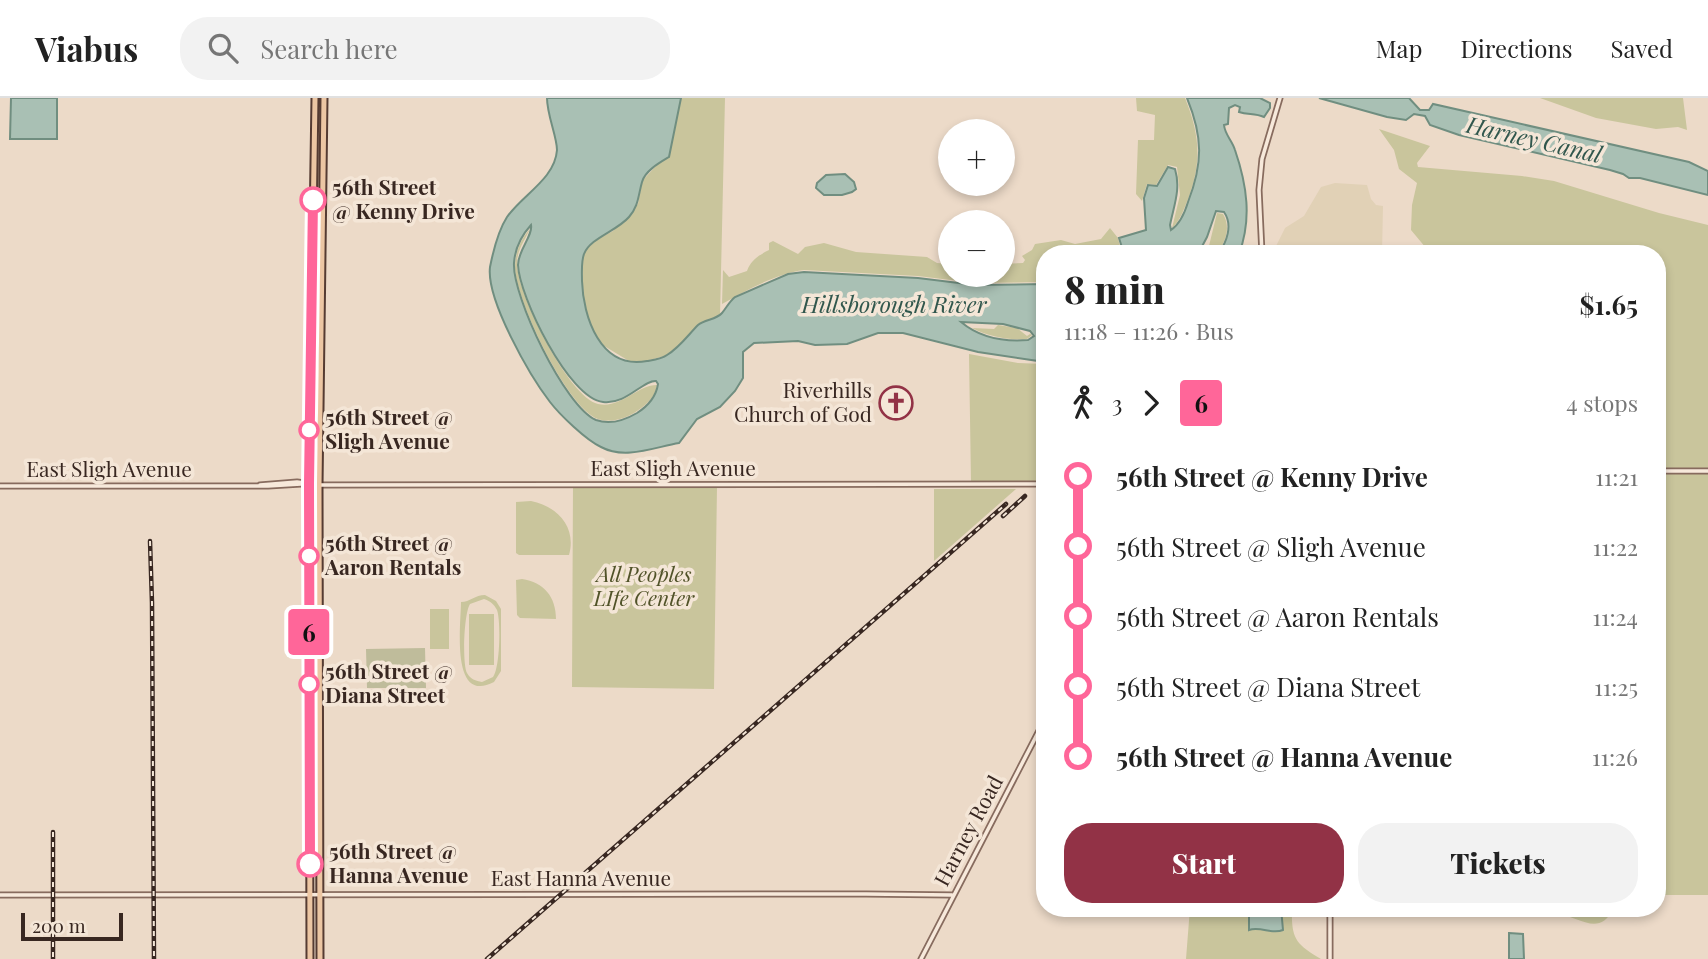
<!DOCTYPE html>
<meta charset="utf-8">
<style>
:root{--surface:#fff;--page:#f2f2f2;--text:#222;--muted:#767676;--line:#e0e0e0;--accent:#923246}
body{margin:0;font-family:"Playfair Display",serif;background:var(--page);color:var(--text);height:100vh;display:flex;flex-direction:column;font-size:26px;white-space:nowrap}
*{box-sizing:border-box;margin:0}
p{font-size:23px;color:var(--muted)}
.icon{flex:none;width:38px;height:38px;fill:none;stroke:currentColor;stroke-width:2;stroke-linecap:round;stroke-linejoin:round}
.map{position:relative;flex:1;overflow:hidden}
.drawer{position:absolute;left:1036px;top:147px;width:630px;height:672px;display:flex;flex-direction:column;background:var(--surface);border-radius:28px;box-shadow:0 4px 10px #0003}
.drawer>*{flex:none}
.badge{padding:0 14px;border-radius:5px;font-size:24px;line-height:46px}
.controls{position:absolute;left:938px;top:21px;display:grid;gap:14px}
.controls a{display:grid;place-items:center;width:77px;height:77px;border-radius:50%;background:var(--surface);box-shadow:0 4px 10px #0003;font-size:35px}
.scale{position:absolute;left:21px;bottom:18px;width:102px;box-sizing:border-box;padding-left:7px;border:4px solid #382721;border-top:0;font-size:19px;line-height:24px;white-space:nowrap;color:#382721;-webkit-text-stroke:5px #f4e6d7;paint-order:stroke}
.map>.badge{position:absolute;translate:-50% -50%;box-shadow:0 0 0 4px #fff}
.legs{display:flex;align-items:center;gap:10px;height:77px;padding:0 28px;font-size:23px}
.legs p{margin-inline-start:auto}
.overview{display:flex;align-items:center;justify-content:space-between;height:119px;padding:0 28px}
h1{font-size:38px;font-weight:800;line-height:52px}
.button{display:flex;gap:14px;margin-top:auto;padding:14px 28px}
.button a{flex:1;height:80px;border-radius:28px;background:var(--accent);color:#fff;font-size:28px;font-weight:800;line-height:80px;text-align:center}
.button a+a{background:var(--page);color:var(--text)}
ul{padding:0 28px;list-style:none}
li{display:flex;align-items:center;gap:24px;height:70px;font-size:26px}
li i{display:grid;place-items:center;width:10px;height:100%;margin:0 9px;background:currentColor}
li i::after{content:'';width:18px;height:18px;margin:-9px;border:5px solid;border-radius:50%;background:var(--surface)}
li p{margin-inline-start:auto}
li:first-child i{background:linear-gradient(#0000 50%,currentColor 0)}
li:last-child i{background:linear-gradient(currentColor 50%,#0000 0)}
header{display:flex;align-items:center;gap:42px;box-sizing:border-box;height:98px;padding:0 35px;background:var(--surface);border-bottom:2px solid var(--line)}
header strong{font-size:33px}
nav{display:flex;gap:38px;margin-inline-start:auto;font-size:24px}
.search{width:490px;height:63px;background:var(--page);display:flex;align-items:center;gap:18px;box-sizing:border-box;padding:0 24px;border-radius:28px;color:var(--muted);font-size:26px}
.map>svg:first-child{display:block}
.farmland{fill:#e1d1b6}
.green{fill:#c9c59c;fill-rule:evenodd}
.cemetery{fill:#bfbc9b}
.water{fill:#a9c0b4;stroke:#708e80;stroke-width:2;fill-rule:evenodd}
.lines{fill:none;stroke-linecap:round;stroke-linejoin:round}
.tertiary-casing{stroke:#876b5e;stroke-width:7}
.primary-casing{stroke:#553b32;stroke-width:9}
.tertiary{stroke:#f7e9db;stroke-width:3.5}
.primary{stroke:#ecc6a3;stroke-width:5}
.rail-casing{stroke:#382721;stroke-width:4.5}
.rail{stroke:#f4e6d7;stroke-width:2;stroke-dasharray:5;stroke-linecap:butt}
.line-1-casing{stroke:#fff;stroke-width:16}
.line-1{stroke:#f69;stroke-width:10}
.stop-1-dot{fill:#fff;stroke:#f69;stroke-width:3.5}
.labels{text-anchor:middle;stroke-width:7;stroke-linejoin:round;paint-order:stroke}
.stop-label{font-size:21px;font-weight:bold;fill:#382721;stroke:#f4e6d7;text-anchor:start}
.poi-label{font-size:21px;fill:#382721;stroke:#f4e6d7;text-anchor:end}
.street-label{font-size:21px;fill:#382721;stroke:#f4e6d7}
.park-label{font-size:21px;font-style:italic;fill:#515329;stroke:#f4e6d7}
.water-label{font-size:23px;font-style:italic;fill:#31574d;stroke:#f4e6d7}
</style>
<header>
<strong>Viabus</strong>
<div class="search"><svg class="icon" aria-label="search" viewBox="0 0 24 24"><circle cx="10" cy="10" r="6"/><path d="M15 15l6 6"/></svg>Search here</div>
<nav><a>Map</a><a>Directions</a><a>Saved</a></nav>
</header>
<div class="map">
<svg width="1708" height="861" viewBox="0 0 1708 861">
<rect width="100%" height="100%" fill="#ecdac8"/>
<path class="farmland" d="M 1335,85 L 1367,87 L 1371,101 L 1376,107 L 1383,108 L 1382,156 L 1272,156 L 1285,130 L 1304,118 L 1321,89 Z"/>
<path class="green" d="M 681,0 L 725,0 L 720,218 L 699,227 L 668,257 L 642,264 L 629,263 L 601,246 L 588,224 L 584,206 L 582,169 L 584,155 L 594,143 L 613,133 L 638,106 L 642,83 L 657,67 L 674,36 Z
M 1136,0 L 1185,0 C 1200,37 1202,64 1188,101 C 1184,111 1180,123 1172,130 L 1180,97 L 1177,69 L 1168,67 L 1156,87 L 1147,86 L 1142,103 L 1136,96 L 1138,42 L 1154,42 L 1155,17 L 1137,13 Z
M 1540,0 L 1683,0 L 1687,32 L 1678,29 L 1656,31 L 1596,20 Z
M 1379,31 L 1430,48 L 1417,65 L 1418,69 L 1522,78 L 1554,83 L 1659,115 L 1708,127 L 1708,371 L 1657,371 L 1657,156 L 1425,156 L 1426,150 L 1411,132 L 1412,107 L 1417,85 L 1399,71 L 1394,52 Z
M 1217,115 L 1223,116 C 1231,129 1226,144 1216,156 L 1207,156 Z
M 1110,130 L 1118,140 L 1122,156 L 1045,156 L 1045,184 L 975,185 L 918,178 L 804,172 C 775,176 747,192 722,206 L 723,172 L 729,179 L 747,173 C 751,162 759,157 769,152 L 769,145 L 773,143 L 798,156 L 805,149 L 824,145 L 856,154 L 927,159 L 937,165 L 950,166 L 950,177 L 1003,177 L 1003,166 L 1023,165 L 1025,162 L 1022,158 L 1032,152 L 1035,146 L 1061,142 L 1075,146 L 1101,141 Z
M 530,131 C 525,142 517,152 517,165 C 516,194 569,300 598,306 C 621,311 637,287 657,287 C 655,300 645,308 634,315 C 624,321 610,325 598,321 C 567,310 516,202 515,170 C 515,155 520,142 530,131 Z
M 998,227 L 1017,230 L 1027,238 L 1030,236 L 1032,237 L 1027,241 C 1007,242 990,239 972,230 L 994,231 Z
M 969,256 L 1018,265 L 1045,266 L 1045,376 L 1034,384 L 971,384 Z
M 1657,375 L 1708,375 L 1708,797 L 1657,797 L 1657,546 L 1666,536 C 1662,523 1658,518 1664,506 L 1657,504 Z
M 573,388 L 717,389 L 714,591 L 572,589 Z
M 934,391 L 1016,391 L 934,463 Z
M 531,403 C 557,408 577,429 569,457 L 519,457 L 516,455 L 516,404 Z
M 522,481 C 544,484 556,499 556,521 L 520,520 L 517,517 L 516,482 Z
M 485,497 L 496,503 L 501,511 L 501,573 L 494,584 C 450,607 461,526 461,504 C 470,504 475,497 485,497 ZM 484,501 C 490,503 494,506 497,512 C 501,523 500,570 493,579 L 482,584 C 476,583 470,581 467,575 C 462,565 464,515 470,506 Z
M 430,511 L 449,511 L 449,551 L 430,551 Z
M 469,516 L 494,516 L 494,567 L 469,567 Z
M 1190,810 L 1249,810 L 1248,827 L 1272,834 L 1283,832 L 1281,810 L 1292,810 C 1291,841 1296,846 1321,861 L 1186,861 Z
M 1531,810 L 1614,810 C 1599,839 1582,820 1559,816 C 1549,815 1541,819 1531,814 Z"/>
<path class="cemetery" d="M 425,550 L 426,590 L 367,590 L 366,551 Z"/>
<path class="water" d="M 11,0 L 57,0 L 57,41 L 10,41 Z
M 547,0 L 681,0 L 669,59 C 659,65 645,73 642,84 C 638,98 639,107 629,119 C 617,133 590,140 584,156 C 581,164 582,174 582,183 C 583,218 600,272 647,263 C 653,262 662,261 667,257 C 679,250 689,236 698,227 C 705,221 716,222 722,215 C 727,209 729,204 735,199 L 788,176 L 804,174 L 918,180 L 975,187 L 1045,186 L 1045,264 L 978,254 L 903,235 L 878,235 L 847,246 L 815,247 L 798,243 L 754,245 L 743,254 L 743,280 L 735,293 L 720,309 L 697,321 L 679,345 C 655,349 625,362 601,349 C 586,342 560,317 550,304 C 530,278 486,202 490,169 C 493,154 498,133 507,119 C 522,97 555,81 557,52 C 557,39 547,17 547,0 ZM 531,127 C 533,138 518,152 518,167 C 519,198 569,301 603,304 C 626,307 643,282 656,283 L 658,286 C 656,299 648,308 637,315 C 625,322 610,327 596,322 C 565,309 512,198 514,165 C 515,150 521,138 531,127 ZM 961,224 L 1003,226 L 1030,233 L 1034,238 L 1028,242 C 1003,244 979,239 961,224 Z
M 1187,0 L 1260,0 L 1270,5 L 1270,10 L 1264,19 C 1255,15 1248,17 1239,14 L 1240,9 L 1235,7 L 1229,10 L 1228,26 L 1224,27 C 1225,37 1232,42 1235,52 C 1247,87 1252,121 1239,156 L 1218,156 C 1227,144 1233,127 1224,114 L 1216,113 L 1207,139 L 1198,156 L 1124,156 L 1119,140 L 1146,132 L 1144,100 L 1148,87 L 1157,88 L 1168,69 L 1175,71 C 1181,91 1174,107 1170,127 L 1171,132 C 1180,126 1185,114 1188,104 C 1203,65 1203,39 1187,0 Z
M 1319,0 L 1409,0 L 1420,12 L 1429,12 L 1433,6 L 1689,64 L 1708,73 L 1708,97 L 1640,80 L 1629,80 L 1623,76 L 1610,72 L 1459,37 L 1430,27 L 1425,18 L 1414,16 L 1406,22 L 1387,19 Z
M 845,76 L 854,84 L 856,91 L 852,94 L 842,97 L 824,97 L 816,90 L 817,85 L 826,77 Z
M 1249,810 L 1281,810 L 1283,832 C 1272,837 1261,828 1249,832 Z
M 1509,835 L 1523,836 L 1524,861 L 1509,861 Z"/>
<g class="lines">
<defs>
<path id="tertiary" d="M 1262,156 L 1259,92 L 1262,61 L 1280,0
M 1657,373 L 1708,373
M 260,387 L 297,384 L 319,387 L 1045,386
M 0,388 L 268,388 L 301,386
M 0,797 L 866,796 L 952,797
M 1330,810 L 1330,861
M 921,861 L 1045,621"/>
<path id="primary" d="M 310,861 L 309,386 L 315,0
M 320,861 L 319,387 L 324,0"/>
</defs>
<use href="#tertiary" class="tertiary-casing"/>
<use href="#primary" class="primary-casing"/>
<use href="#tertiary" class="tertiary"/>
<use href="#primary" class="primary"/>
<defs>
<path id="rail" d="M 1003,418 L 1025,398
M 150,443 L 152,505 L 154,861
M 53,734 L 53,861
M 487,861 L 1006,406"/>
</defs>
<use href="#rail" class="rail-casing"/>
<use href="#rail" class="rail"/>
</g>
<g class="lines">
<defs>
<path id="line-1" d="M 310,766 L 309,386 L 313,102"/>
</defs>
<use href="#line-1" class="line-1-casing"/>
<use href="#line-1" class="line-1"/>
</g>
<defs>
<symbol id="church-ring" viewBox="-11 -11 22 22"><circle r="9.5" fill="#f4e6d7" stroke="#923246" stroke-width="1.5"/><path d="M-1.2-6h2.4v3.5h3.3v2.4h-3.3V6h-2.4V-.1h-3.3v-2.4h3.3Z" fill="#923246"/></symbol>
</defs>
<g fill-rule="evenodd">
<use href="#church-ring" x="877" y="286" width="38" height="38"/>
</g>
<g class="stop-1-dot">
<circle cx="313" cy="102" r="12"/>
<circle cx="309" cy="332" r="9"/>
<circle cx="309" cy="458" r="9"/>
<circle cx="309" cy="586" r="9"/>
<circle cx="310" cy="766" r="12"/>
</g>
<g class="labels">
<g class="stop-label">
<text x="332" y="97">56th Street<tspan x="332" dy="24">@ Kenny Drive</tspan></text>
<text x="325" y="327">56th Street @<tspan x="325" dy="24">Sligh Avenue</tspan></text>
<text x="325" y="453">56th Street @<tspan x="325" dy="24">Aaron Rentals</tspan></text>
<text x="325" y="581">56th Street @<tspan x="325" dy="24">Diana Street</tspan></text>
<text x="329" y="761">56th Street @<tspan x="329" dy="24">Hanna Avenue</tspan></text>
</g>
<g class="poi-label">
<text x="872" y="300">Riverhills<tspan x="872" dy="24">Church of God</tspan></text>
</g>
<g class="street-label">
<text x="673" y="378">East Sligh Avenue</text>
<text x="109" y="379">East Sligh Avenue</text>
<text transform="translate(969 733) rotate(-62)" y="7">Harney Road</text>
<text x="581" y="788">East Hanna Avenue</text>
</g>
<g class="park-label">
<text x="644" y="484">All Peoples<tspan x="644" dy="24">LIfe Center</tspan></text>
</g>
<g class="water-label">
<text transform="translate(1534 42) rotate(13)" y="8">Harney Canal</text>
<text x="894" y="215">Hillsborough River</text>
</g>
</g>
</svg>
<div class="controls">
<a>+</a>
<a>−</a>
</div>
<div class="scale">200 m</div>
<b class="badge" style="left:309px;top:534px;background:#f69;color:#111">6</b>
<section class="drawer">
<div class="overview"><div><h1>8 min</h1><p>11:18 – 11:26 · Bus</p></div><b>$1.65</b></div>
<div class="legs"><svg class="icon" aria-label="walk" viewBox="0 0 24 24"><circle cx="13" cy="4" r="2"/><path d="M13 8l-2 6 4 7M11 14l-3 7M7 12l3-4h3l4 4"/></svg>3<svg class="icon" aria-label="forward" viewBox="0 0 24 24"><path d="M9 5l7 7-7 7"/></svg><b class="badge" style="background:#f69;color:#111">6</b><p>4 stops</p></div>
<ul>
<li><i style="color:#f69"></i><b>56th Street @ Kenny Drive</b><p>11:21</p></li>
<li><i style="color:#f69"></i><span>56th Street @ Sligh Avenue</span><p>11:22</p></li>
<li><i style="color:#f69"></i><span>56th Street @ Aaron Rentals</span><p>11:24</p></li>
<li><i style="color:#f69"></i><span>56th Street @ Diana Street</span><p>11:25</p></li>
<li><i style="color:#f69"></i><b>56th Street @ Hanna Avenue</b><p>11:26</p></li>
</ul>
<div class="button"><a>Start</a><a>Tickets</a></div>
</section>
</div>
